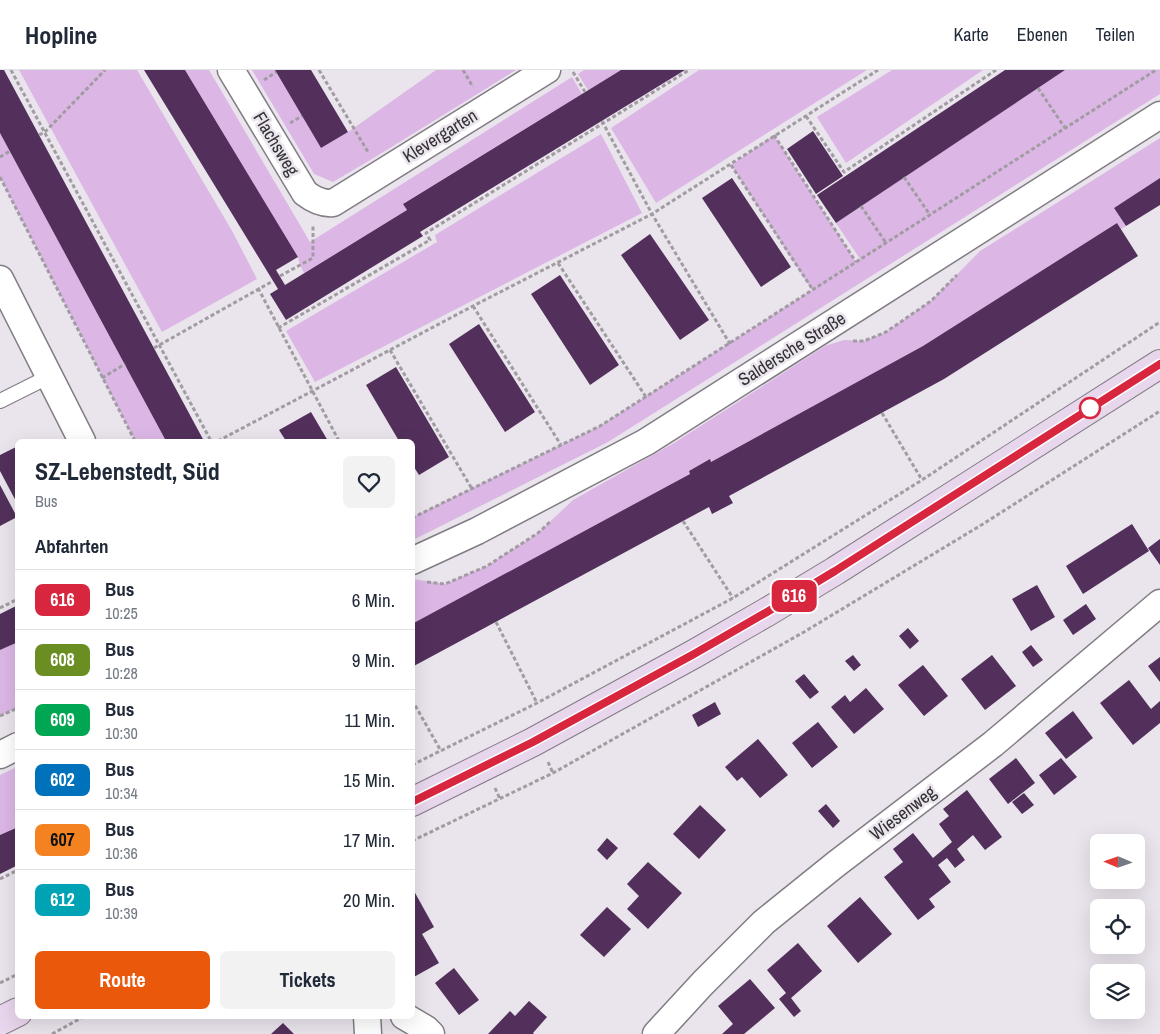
<!DOCTYPE html>
<html lang="de">
<meta charset="utf-8">
<style>
:root{--surface:#fff;--page:#f2f2f3;--text:#1f2937;--muted:#747a83;--line:#e0e1e3;--accent:#ea580c}
body{margin:0;font-family:"Archivo Narrow",sans-serif;background:var(--page);color:var(--text);height:100vh;display:flex;flex-direction:column;font-size:19px;white-space:nowrap}
*{box-sizing:border-box;margin:0}
p{font-size:16px;color:var(--muted)}
.icon{flex:none;width:28px;height:28px;fill:none;stroke:currentColor;stroke-width:2;stroke-linecap:round;stroke-linejoin:round}
.map{position:relative;flex:1;overflow:hidden}
.sheet{position:absolute;left:15px;top:369px;width:400px;height:580px;display:flex;flex-direction:column;background:var(--surface);border-radius:8px;box-shadow:0 5px 20px #0002}
.sheet>*{flex:none}
.badge{padding:0 10px;border-radius:8px;font-size:18px;line-height:32px}
.needle{width:32px;rotate:272deg}
.controls{position:absolute;left:1090px;top:764px;display:grid;gap:10px}
.controls a{display:grid;place-items:center;width:55px;height:55px;border-radius:8px;background:var(--surface);box-shadow:0 5px 20px #0002;font-size:25px}
.map>.badge{position:absolute;translate:-50% -50%;box-shadow:0 0 0 2px #fff}
h2{padding:0 20px;font-size:19px;line-height:45px}
.round{display:grid;place-items:center;flex:none;width:52px;height:52px;border-radius:8px;background:var(--page)}
.head{display:flex;align-items:center;justify-content:space-between;height:85px;padding:0 20px}
h1{font-size:24px;font-weight:800;line-height:38px}
.button{display:flex;gap:10px;margin-top:auto;padding:10px 20px}
.button a{flex:1;height:58px;border-radius:8px;background:var(--accent);color:#fff;font-size:20px;font-weight:800;line-height:58px;text-align:center}
.button a+a{background:var(--page);color:var(--text)}
ul{padding:0;list-style:none}
li{display:flex;align-items:center;gap:15px;height:60px;padding:0 20px;border-top:1px solid var(--line)}
li div{flex:1}
li b{display:block;font-size:19px}
li em{font-style:normal}
li .badge{min-width:55px;font-weight:700;text-align:center}
header{display:flex;align-items:center;gap:30px;box-sizing:border-box;height:70px;padding:0 25px;background:var(--surface);border-bottom:1px solid var(--line)}
header strong{font-size:24px}
nav{display:flex;gap:28px;margin-inline-start:auto;font-size:18px}
.map>svg:first-child{display:block}
.green{fill:#dcb7e6}
.building{fill:#52305b}
.lines{fill:none;stroke-linecap:round;stroke-linejoin:round}
.lane-casing{stroke:#827c84;stroke-width:16}
.street-casing{stroke:#827c84;stroke-width:29}
.secondary-casing{stroke:#827c84;stroke-width:30}
.path{stroke:#a19ca2;stroke-width:3;stroke-dasharray:4 2.5;stroke-linecap:butt}
.lane{stroke:#fff;stroke-width:14}
.street{stroke:#fff;stroke-width:26}
.secondary{stroke:#e8d6ec;stroke-width:28}
.line-casing{stroke:#fff;stroke-width:11}
.line{stroke:#d7263d;stroke-width:8}
.stop-dot{fill:#fff;stroke:#d7263d;stroke-width:2.5}
.labels{text-anchor:middle;stroke-width:5;stroke-linejoin:round;paint-order:stroke}
.street-label{font-size:18px;fill:#343135;stroke:#eae4ec}
</style>
<header>
<strong>Hopline</strong>
<nav><a>Karte</a><a>Ebenen</a><a>Teilen</a></nav>
</header>
<div class="map">
<svg width="1160" height="964" viewBox="0 0 1160 964">
<rect width="100%" height="100%" fill="#eae4ec"/>
<path class="green" d="M 19,0 L 137,0 L 231,159 L 257,209 L 162,262 Z
M 185,0 L 209,0 L 310,172 L 572,7 L 582,24 L 404,133 L 407,140 L 304,203 L 300,195 L 298,187 Z
M 252,0 L 275,0 L 321,78 L 348,62 L 436,0 L 516,0 L 372,89 L 333,112 L 314,104 Z
M 584,0 L 621,0 L 588,20 L 578,4 Z
M 699,0 L 867,0 L 656,133 L 611,58 Z
M 892,0 L 983,0 L 846,93 L 817,47 Z
M 1065,0 L 1160,0 L 1160,24 L 608,372 L 413,470 L 413,447 L 600,356 L 812,220 L 731,95 L 774,65 L 856,192 L 860,189 L 836,153 Z
M 0,63 L 166,371 L 135,371 L 0,107 Z
M 601,64 L 642,143 L 315,312 L 286,261 L 437,172 L 435,165 Z
M 1160,68 L 1160,108 L 1114,138 L 1126,156 L 1121,159 L 1117,153 L 923,276 L 711,392 L 709,390 L 689,401 L 690,404 L 413,554 L 413,509 L 445,514 L 487,496 L 538,463 L 573,430 L 674,373 L 825,276 L 844,270 L 864,271 L 886,262 L 931,231 L 980,181 Z
M 17,572 L 17,638 L 0,646 L 0,580 Z
M 17,697 L 17,757 L 0,765 L 0,705 Z"/>
<path class="building" d="M 0,0 L 4,0 L 204,371 L 166,371 L 0,63 Z
M 144,0 L 185,0 L 298,187 L 276,200 L 285,215 L 407,140 L 403,134 L 621,0 L 685,0 L 420,162 L 423,166 L 286,250 L 270,224 L 278,219 Z
M 275,0 L 311,0 L 348,62 L 321,78 Z
M 1005,0 L 1065,0 L 836,153 L 817,125 Z
M 813,61 L 843,106 L 816,124 L 787,79 Z
M 732,108 L 791,197 L 761,217 L 702,128 Z
M 1160,108 L 1160,135 L 1126,156 L 1114,138 Z
M 1117,153 L 1138,186 L 944,309 L 729,426 L 733,433 L 712,444 L 709,437 L 412,597 L 412,554 L 690,404 L 689,401 L 710,389 L 711,392 L 923,276 Z
M 650,164 L 709,250 L 680,270 L 621,185 Z
M 560,205 L 619,295 L 590,315 L 531,224 Z
M 479,254 L 535,342 L 505,362 L 449,274 Z
M 396,297 L 449,387 L 419,405 L 412,394 L 412,371 L 399,371 L 366,315 Z
M 311,342 L 328,371 L 286,371 L 279,360 Z
M 18,376 L 18,435 L 0,401 L 0,385 Z
M 0,415 L 17,447 L 0,456 Z
M 1132,454 L 1149,481 L 1083,524 L 1066,496 Z
M 1160,469 L 1160,495 L 1148,478 Z
M 1037,515 L 1055,547 L 1031,561 L 1012,529 Z
M 1086,534 L 1096,549 L 1073,565 L 1063,550 Z
M 18,535 L 18,572 L 0,580 L 0,544 Z
M 908,558 L 919,571 L 910,579 L 899,566 Z
M 1031,575 L 1043,590 L 1033,597 L 1022,582 Z
M 853,585 L 861,595 L 854,601 L 845,591 Z
M 992,585 L 1016,616 L 985,640 L 961,609 Z
M 1160,587 L 1160,612 L 1148,596 Z
M 923,595 L 948,626 L 924,646 L 898,615 Z
M 804,604 L 819,622 L 810,629 L 795,611 Z
M 1129,610 L 1151,639 L 1160,631 L 1160,653 L 1133,675 L 1100,633 Z
M 866,618 L 884,639 L 854,664 L 831,637 L 845,625 L 850,632 Z
M 715,632 L 721,644 L 698,657 L 692,645 Z
M 1073,641 L 1093,668 L 1066,689 L 1045,663 Z
M 818,652 L 838,677 L 812,698 L 792,673 Z
M 758,669 L 788,705 L 760,728 L 742,707 L 737,711 L 725,697 Z
M 1016,688 L 1035,713 L 1008,734 L 989,709 Z
M 1061,688 L 1077,707 L 1054,725 L 1039,705 Z
M 967,720 L 1002,767 L 985,780 L 973,765 L 957,779 L 965,790 L 955,798 L 947,788 L 938,795 L 951,812 L 929,829 L 935,837 L 918,850 L 884,807 L 903,792 L 893,779 L 913,763 L 933,788 L 952,772 L 939,754 L 949,746 L 943,739 Z
M 1024,723 L 1034,735 L 1022,744 L 1012,732 Z
M 826,734 L 840,751 L 833,758 L 818,741 Z
M 700,735 L 726,760 L 699,789 L 673,764 Z
M 18,757 L 18,795 L 0,804 L 0,765 Z
M 607,768 L 618,778 L 607,790 L 597,780 Z
M 648,792 L 682,823 L 648,859 L 627,839 L 639,826 L 627,814 Z
M 414,821 L 434,857 L 422,864 L 439,893 L 412,908 L 412,822 Z
M 860,827 L 892,864 L 858,893 L 827,856 Z
M 607,837 L 631,859 L 604,887 L 580,865 Z
M 798,873 L 822,901 L 791,928 L 801,941 L 794,947 L 779,929 L 786,923 L 767,900 Z
M 454,898 L 479,930 L 459,945 L 435,913 Z
M 750,909 L 775,938 L 744,964 L 722,964 L 733,954 L 718,936 Z
M 529,931 L 547,947 L 533,963 L 534,964 L 488,964 L 510,941 L 515,946 Z
M 283,953 L 294,964 L 271,964 Z"/>
<g class="lines">
<defs>
<path id="lane" d="M 0,331 L 50,306"/>
<path id="street" d="M 231,0 L 305,123 C 314,130 322,134 333,133 L 547,0
M 0,209 L 82,371
M 412,491 L 477,461 L 646,372 L 1160,45
M 0,685 L 18,676
M 367,946 L 368,964
M 404,946 L 426,959 L 431,964
M 656,964 L 703,913 L 764,852 L 836,794 L 993,674 L 1160,533"/>
<path id="secondary" d="M 412,732 L 533,672 L 694,584 L 767,542 L 835,501 L 1160,294
M 0,951 L 18,942"/>
</defs>
<use href="#lane" class="lane-casing"/>
<use href="#street" class="street-casing"/>
<use href="#secondary" class="secondary-casing"/>
<path class="path" d="M 11,0 L 211,371
M 319,0 L 368,82
M 463,0 L 473,17
M 573,2 L 585,22
M 264,10 L 276,2
M 1038,18 L 1065,58
M 806,46 L 844,102 L 996,0
M 602,51 L 652,144 L 730,274
M 290,53 L 302,46
M 39,65 L 45,62 L 105,0
M 774,65 L 856,192
M 0,87 L 10,81
M 731,95 L 813,220
M 0,107 L 135,371
M 904,107 L 930,145
M 861,136 L 886,173
M 558,193 L 646,327
M 280,206 L 313,188 L 313,154
M 258,218 L 339,371
M 473,236 L 561,375
M 278,258 L 430,170 L 426,163 L 689,0
M 853,271 L 864,271 L 886,262 L 931,231 L 957,205
M 154,278 L 273,211
M 390,280 L 472,419
M 102,308 L 125,294
M 882,343 L 922,410
M 218,371 L 473,236 L 652,144 L 878,0
M 412,448 L 600,356 L 1156,0
M 683,451 L 733,528
M 427,512 L 445,514 L 487,496 L 538,463 L 550,452
M 0,538 L 18,529
M 496,552 L 537,633
M 412,630 L 441,681
M 0,646 L 18,638
M 548,692 L 553,703
M 412,695 L 537,633 L 733,528 L 922,410 L 1160,252
M 495,718 L 500,729
M 412,771 L 553,703 L 804,562 L 983,454 L 1160,341
M 0,809 L 18,800
M 0,913 L 18,904
M 52,964 L 85,946"/>
<use href="#lane" class="lane"/>
<use href="#street" class="street"/>
<use href="#secondary" class="secondary"/>
</g>
<g class="lines">
<defs>
<path id="line" d="M 412,732 L 533,672 L 694,584 L 767,542 L 835,501 L 1160,294"/>
</defs>
<use href="#line" class="line-casing"/>
<use href="#line" class="line"/>
</g>
<circle class="stop-dot" cx="1090" cy="338" r="10"/>
<g class="labels">
<g class="street-label">
<text transform="translate(440 66) rotate(-32)" y="6">Klevergarten</text>
<text transform="translate(276 74) rotate(59)" y="6">Flachsweg</text>
<text transform="translate(792 279) rotate(-32)" y="6">Saldersche Straße</text>
<text transform="translate(903 743) rotate(-37)" y="6">Wiesenweg</text>
</g>
</g>
</svg>
<div class="controls">
<a><svg class="needle" viewBox="-14 -14 28 28"><path d="M0-13l5 13h-10z" fill="#e53935"/><path d="M0 13l5-13h-10z" fill="#747a83"/></svg></a>
<a><svg class="icon" aria-label="locate" viewBox="0 0 24 24"><circle cx="12" cy="12" r="6"/><path d="M12 2v4M12 18v4M2 12h4M18 12h4"/></svg></a>
<a><svg class="icon" aria-label="layers" viewBox="0 0 24 24"><path d="M12 4l9 5-9 5-9-5zM3 14l9 5 9-5"/></svg></a>
</div>
<b class="badge" style="left:794px;top:526px;background:#d7263d;color:#fff">616</b>
<section class="sheet">
<div class="head"><div><h1>SZ-Lebenstedt, Süd</h1><p>Bus</p></div><a class="round"><svg class="icon" aria-label="heart" viewBox="0 0 24 24"><path d="M12 20l-8-8c-3-5 5-10 8-4 3-6 11-1 8 4z"/></svg></a></div>
<h2>Abfahrten</h2>
<ul>
<li><span class="badge" style="background:#d7263d;color:#fff">616</span><div><b>Bus</b><p>10:25</p></div><em>6 Min.</em></li>
<li><span class="badge" style="background:#6b8e23;color:#fff">608</span><div><b>Bus</b><p>10:28</p></div><em>9 Min.</em></li>
<li><span class="badge" style="background:#00a651;color:#fff">609</span><div><b>Bus</b><p>10:30</p></div><em>11 Min.</em></li>
<li><span class="badge" style="background:#0072bc;color:#fff">602</span><div><b>Bus</b><p>10:34</p></div><em>15 Min.</em></li>
<li><span class="badge" style="background:#f58220;color:#111">607</span><div><b>Bus</b><p>10:36</p></div><em>17 Min.</em></li>
<li><span class="badge" style="background:#00a3b4;color:#fff">612</span><div><b>Bus</b><p>10:39</p></div><em>20 Min.</em></li>
</ul>
<div class="button"><a>Route</a><a>Tickets</a></div>
</section>
</div>
